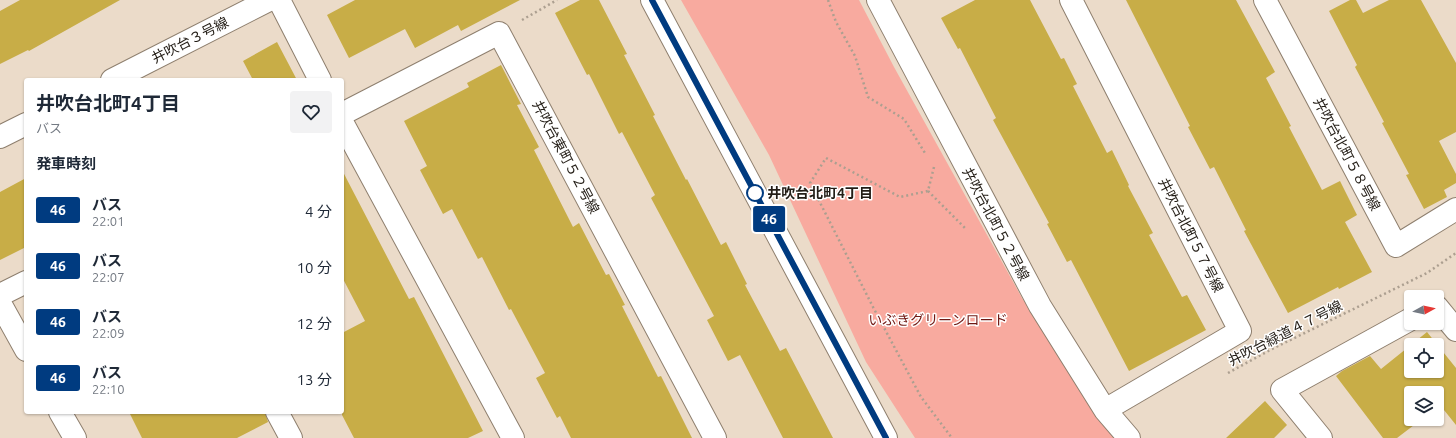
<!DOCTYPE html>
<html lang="ja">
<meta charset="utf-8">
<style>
:root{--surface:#fff;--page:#f2f2f3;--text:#1f2937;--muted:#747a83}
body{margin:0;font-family:Ubuntu,"Noto Sans JP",sans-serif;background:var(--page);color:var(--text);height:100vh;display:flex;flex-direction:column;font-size:15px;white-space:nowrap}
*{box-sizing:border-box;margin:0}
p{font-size:13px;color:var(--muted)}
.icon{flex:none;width:22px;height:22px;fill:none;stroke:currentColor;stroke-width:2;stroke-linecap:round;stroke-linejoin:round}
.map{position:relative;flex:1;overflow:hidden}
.panel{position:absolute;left:24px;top:78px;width:320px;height:336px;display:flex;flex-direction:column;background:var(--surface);border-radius:4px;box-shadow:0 1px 3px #0004}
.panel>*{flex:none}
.badge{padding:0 8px;border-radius:3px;font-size:14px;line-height:26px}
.needle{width:26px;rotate:82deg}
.fabs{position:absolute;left:1404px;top:290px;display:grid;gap:8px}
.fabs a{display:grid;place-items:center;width:40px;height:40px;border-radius:4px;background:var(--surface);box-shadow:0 1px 3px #0004;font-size:20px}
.map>.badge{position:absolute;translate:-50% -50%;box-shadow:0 0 0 2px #fff}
h2{padding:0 12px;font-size:15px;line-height:36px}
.round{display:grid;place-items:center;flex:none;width:42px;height:42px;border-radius:4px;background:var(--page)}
.overview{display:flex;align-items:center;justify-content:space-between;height:68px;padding:0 12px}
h1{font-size:19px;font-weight:700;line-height:30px}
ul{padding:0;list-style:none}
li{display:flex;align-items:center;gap:12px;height:56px;padding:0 12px}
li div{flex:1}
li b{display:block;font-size:15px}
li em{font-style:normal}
li .badge{min-width:44px;font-weight:700;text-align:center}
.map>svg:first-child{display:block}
.green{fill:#f8aa9f}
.building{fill:#c8ad47;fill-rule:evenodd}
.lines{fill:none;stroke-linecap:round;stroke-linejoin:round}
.street-casing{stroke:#8e7f6e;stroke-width:24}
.secondary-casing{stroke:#8e7f6e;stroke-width:24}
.path{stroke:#ac9f90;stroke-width:2.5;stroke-dasharray:2 3;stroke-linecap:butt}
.street{stroke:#fff;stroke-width:22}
.secondary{stroke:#fff;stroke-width:22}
.line-casing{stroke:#fff;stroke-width:9}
.line{stroke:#003b80;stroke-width:6}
.stop-dot{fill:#fff;stroke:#003b80;stroke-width:2}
.labels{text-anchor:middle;stroke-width:3;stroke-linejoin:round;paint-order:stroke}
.street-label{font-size:14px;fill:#231d16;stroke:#fff}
.stop-label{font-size:14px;font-weight:bold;fill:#231d16;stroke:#fff;text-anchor:start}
.park-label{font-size:14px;fill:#701813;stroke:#fff}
</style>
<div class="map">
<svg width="1456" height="438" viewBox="0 0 1456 438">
<rect width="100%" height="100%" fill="#ebdbc9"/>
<path class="green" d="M 681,0 L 859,0 L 894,67 L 1022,298 L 1117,438 L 915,438 L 866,362 L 769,155 Z"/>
<path class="building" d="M 20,0 L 120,0 L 29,51 L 28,50 L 0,64 L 0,11 Z
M 355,0 L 520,0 L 461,31 L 458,25 L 415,48 L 405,29 L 349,58 L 327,15 Z
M 580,0 L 599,0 L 627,54 L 624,55 L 655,115 L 653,116 L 686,180 L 687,179 L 721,245 L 726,242 L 747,284 L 745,285 L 780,351 L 786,348 L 833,438 L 783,438 L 740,355 L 728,361 L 707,320 L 714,316 L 651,198 L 655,195 L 622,132 L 619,134 L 589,74 L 587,75 L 555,13 Z
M 975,0 L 1030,0 L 1061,59 L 1064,58 L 1077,84 L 1073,86 L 1107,153 L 1112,150 L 1129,185 L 1128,186 L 1153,233 L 1149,235 L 1182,297 L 1187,295 L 1206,330 L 1129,371 L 1071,260 L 1067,262 L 1047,224 L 1049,223 L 993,120 L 996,118 L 960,48 L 958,49 L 941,18 Z
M 1126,0 L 1236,0 L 1275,72 L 1266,78 L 1291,126 L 1289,127 L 1322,190 L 1340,181 L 1357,215 L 1345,222 L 1372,272 L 1339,289 L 1338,287 L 1288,313 L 1244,231 L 1246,230 L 1214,167 L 1210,169 L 1188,127 L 1190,126 Z
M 1350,0 L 1356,0 L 1363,13 L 1389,0 L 1421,0 L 1456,63 L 1456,132 L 1439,141 L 1456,174 L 1456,183 L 1444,190 L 1447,197 L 1424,209 L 1406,175 L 1409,174 L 1382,123 L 1384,122 L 1355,67 L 1357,65 L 1329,11 Z
M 277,42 L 297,80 L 253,80 L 243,61 Z
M 501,65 L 521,104 L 517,105 L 539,147 L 534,150 L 573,227 L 579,223 L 606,275 L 609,274 L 625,305 L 622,306 L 658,377 L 661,376 L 692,438 L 571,438 L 560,416 L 557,418 L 536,378 L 545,373 L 511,309 L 509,310 L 482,257 L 478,259 L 452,209 L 443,214 L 420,170 L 427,166 L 404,121 L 469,87 L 467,83 Z
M 342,170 L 409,299 L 414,297 L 483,431 L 468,438 L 354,438 L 342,415 L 342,333 L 365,321 L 342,277 Z
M 26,178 L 26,247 L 0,260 L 0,192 Z
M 1427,332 L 1456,368 L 1456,425 L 1440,405 L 1437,407 L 1437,393 L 1411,393 L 1411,419 L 1422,419 L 1397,438 L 1383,438 L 1336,376 L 1342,371 L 1370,356 L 1381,369 ZM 1411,345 L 1437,345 L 1437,371 L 1411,371 Z
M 1265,401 L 1287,425 L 1274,438 L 1226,438 Z
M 129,412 L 265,412 L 268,422 L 237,438 L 142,438 Z"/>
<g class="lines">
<defs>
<path id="street" d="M 279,0 L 320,80
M 878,0 L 1040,306 L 1105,410 L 1129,438
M 1071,0 L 1240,331 L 1105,410
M 1265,0 L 1396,246 L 1456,209
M 342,114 L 499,33 L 715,438
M 342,122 L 513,438
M 0,295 L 26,282
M 0,303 L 26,350
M 1437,307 L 1456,330
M 60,412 L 75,438
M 277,412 L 291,438
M 1321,438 L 1282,390 L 1411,319"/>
<path id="secondary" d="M 652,0 L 886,438
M 112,80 L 269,0
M 0,137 L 26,124"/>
</defs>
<use href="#street" class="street-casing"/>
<use href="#secondary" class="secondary-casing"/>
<path class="path" d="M 828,0 L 836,22 L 855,56 L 868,97 L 904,119 L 925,153
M 522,20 L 557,0
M 934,167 L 928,191 L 900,197 L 826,158 L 810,183 L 873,307 L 921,397 L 952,438
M 928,191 L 965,228
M 1228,373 L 1270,350 L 1427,273 L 1456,253"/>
<use href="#street" class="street"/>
<use href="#secondary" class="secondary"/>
</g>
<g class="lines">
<defs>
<path id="line" d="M 652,0 L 886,438"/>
</defs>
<use href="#line" class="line-casing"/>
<use href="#line" class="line"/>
</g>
<circle class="stop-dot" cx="755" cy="193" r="8"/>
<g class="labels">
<g class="street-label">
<text transform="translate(190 40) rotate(-27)" y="5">井吹台３号線</text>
<text transform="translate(1347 154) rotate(62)" y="5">井吹台北町５８号線</text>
<text transform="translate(566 157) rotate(62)" y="5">井吹台東町５２号線</text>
<text transform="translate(996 224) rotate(62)" y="5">井吹台北町５２号線</text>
<text transform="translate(1191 235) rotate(63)" y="5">井吹台北町５７号線</text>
<text transform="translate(1285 333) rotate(-27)" y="5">井吹台緑道４７号線</text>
</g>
<g class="stop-label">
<text x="767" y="198">井吹台北町4丁目</text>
</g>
<g class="park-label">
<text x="938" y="325">いぶきグリーンロード</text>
</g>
</g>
</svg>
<div class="fabs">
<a><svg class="needle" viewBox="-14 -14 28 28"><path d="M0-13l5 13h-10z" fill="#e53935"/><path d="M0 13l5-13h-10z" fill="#747a83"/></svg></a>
<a><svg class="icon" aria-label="locate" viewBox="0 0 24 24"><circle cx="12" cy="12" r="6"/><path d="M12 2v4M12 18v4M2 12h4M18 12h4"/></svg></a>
<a><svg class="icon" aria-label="layers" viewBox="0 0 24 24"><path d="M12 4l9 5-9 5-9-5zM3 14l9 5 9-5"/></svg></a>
</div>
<b class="badge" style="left:769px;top:219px;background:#003b80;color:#fff">46</b>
<section class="panel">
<div class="overview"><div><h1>井吹台北町4丁目</h1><p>バス</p></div><a class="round"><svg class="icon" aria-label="heart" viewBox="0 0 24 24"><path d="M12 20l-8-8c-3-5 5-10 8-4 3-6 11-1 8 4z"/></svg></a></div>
<h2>発車時刻</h2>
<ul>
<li><span class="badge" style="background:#003b80;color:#fff">46</span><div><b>バス</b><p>22:01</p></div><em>4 分</em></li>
<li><span class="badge" style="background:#003b80;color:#fff">46</span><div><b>バス</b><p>22:07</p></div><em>10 分</em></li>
<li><span class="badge" style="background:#003b80;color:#fff">46</span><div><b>バス</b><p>22:09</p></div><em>12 分</em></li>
<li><span class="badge" style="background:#003b80;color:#fff">46</span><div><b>バス</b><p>22:10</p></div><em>13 分</em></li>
</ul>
</section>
</div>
